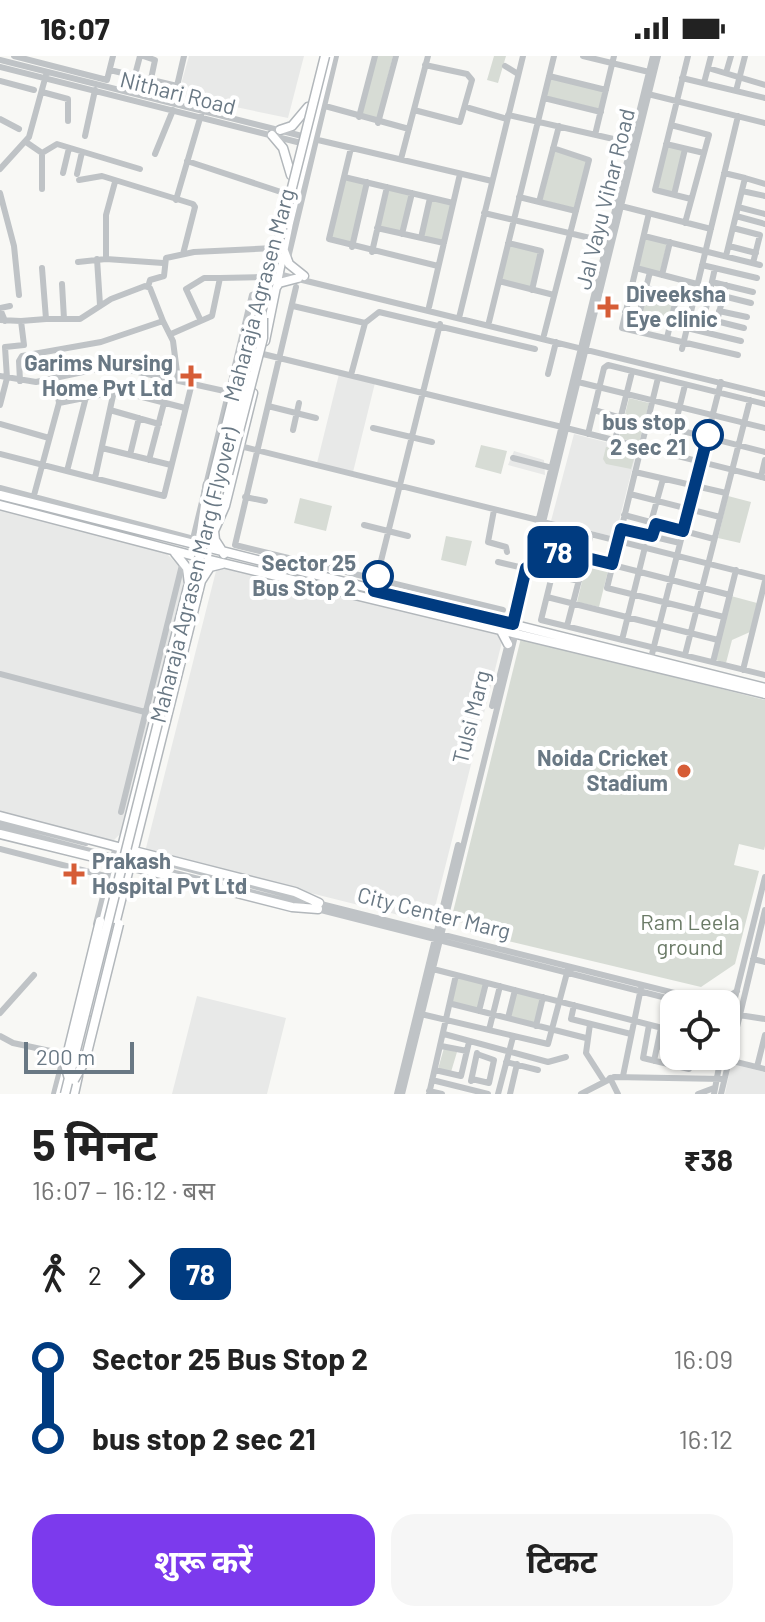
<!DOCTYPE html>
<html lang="hi">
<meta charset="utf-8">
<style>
:root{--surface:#fff;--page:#f6f6f6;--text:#222;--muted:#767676;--accent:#7c3aed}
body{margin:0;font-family:Barlow,"Noto Sans Devanagari",sans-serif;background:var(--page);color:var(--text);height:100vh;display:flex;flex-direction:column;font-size:30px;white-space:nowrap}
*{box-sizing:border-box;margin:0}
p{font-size:26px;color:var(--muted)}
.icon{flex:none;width:44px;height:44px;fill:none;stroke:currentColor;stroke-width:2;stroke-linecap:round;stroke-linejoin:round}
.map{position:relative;height:1038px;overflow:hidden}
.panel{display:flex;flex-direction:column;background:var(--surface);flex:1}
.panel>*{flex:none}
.badge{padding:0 16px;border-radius:12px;font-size:28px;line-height:52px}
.tools{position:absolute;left:660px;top:934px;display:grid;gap:16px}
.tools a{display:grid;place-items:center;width:80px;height:80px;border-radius:16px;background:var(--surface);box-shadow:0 2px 6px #0004;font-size:40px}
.scale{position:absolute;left:24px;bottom:20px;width:110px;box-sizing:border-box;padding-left:8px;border:4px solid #697884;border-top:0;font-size:22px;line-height:28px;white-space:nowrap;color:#697884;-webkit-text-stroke:6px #fff;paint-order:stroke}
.map>.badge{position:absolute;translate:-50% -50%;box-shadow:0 0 0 4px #fff}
.legs{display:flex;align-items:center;gap:12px;height:88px;padding:0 32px;font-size:26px}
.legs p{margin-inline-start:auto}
.overview{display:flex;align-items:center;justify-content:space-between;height:136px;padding:0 32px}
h1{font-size:44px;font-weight:700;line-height:60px}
.cta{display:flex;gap:16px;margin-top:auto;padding:16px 32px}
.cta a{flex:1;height:92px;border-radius:24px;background:var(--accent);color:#fff;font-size:32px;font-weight:700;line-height:92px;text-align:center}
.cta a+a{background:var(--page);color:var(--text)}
ul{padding:0 32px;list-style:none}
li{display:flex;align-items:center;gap:28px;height:80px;font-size:30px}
li i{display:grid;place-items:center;width:12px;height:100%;margin:0 10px;background:currentColor}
li i::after{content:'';width:20px;height:20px;margin:-10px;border:6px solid;border-radius:50%;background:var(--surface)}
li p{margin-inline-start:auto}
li:first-child i{background:linear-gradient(#0000 50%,currentColor 0)}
li:last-child i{background:linear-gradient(currentColor 50%,#0000 0)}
.status{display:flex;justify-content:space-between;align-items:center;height:56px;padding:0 40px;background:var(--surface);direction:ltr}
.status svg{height:22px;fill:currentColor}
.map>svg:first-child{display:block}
.built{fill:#e8e9e8}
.green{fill:#d7dcd5}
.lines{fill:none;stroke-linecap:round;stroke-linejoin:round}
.major-casing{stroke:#b2b7bb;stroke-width:11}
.minor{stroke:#bfc3c6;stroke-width:6}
.major{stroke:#fff;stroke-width:8}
.major-bridge-casing{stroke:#b2b7bb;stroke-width:11;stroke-linecap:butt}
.major-bridge{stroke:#fff;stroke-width:8}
.line-1-casing{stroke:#fff;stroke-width:18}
.line-1{stroke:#003b80;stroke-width:12}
.poi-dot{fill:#d65d37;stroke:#fff;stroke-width:3}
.stop-1-dot{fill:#fff;stroke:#003b80;stroke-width:4}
.labels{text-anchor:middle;stroke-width:8;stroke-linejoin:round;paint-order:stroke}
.street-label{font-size:22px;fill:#697884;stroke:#fff}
.poi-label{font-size:22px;font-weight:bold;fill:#697884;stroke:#fff;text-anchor:start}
.stop-label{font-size:22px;font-weight:bold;fill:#697884;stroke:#fff;text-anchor:end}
.park-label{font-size:22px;fill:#6b7b67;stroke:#fff}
</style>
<div class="status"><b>16:07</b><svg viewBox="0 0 49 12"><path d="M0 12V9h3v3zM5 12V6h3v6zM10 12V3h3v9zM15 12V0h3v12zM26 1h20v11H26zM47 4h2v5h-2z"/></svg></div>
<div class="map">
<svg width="765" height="1038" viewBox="0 0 765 1038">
<rect width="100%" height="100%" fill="#f8f8f5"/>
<path class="built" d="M 189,0 L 304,0 L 288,62 L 178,39 Z
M 339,318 L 375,327 L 353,416 L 317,407 Z
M 574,378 L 637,394 L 615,481 L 551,465 Z
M 514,395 L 544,404 L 545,419 L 508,409 Z
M 0,453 L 165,496 L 183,514 L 183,529 L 122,776 L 112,786 L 0,760 Z
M 217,511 L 504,578 L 431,867 L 145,796 Z
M 197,940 L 286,962 L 267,1038 L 172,1038 Z
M 731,1008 L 765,1016 L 765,1038 L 725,1038 Z"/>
<path class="green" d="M 377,0 L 393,0 L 377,63 L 362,59 Z
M 494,0 L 506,0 L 498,27 L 487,24 Z
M 551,23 L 603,35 L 599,53 L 546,40 Z
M 667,90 L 683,94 L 673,136 L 656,133 Z
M 555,95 L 587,103 L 574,152 L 542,144 Z
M 345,123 L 366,128 L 351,187 L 330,182 Z
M 389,133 L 410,138 L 401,176 L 380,171 Z
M 432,144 L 451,149 L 442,185 L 423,180 Z
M 645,182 L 667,187 L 660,217 L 638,211 Z
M 510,189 L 539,196 L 530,231 L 501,224 Z
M 647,234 L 675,241 L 669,264 L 641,258 Z
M 629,342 L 649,347 L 639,387 L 619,382 Z
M 481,389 L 507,395 L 501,418 L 475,411 Z
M 606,391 L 636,396 L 631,413 L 606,408 L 603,403 Z
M 728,440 L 751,446 L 740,487 L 718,482 Z
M 300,442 L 332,450 L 326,475 L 294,467 Z
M 446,480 L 472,485 L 466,510 L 441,504 Z
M 587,505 L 609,511 L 599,551 L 577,546 Z
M 731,540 L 757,547 L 750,576 L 732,584 L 726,607 L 715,604 Z
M 521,582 L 765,644 L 765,790 L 764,794 L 739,788 L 734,809 L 759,815 L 735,908 L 701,931 L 462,874 L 464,867 L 451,864 Z
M 456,921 L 484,928 L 478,953 L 450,946 Z
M 516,936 L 541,942 L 535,968 L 510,962 Z
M 444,992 L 457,996 L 451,1016 L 438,1013 Z"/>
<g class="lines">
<defs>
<path id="major" d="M 280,74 L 292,70 L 308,51
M 272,79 L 283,92 L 291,119
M 284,195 L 289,208 L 304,220
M 275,233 L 279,227 L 298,222
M 265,285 L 289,167 L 330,0
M 233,330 L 265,225
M 0,439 L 765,632
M 0,449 L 206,503 L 765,638
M 214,475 L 225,450 L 253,337
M 214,475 L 215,484 L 224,498
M 200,483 L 208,429
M 175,497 L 187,512 L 189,528
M 499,571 L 508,588
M 0,760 L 122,792
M 0,778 L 118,807
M 134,795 L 295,836 L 319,847
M 130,810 L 292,851 L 318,853
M 101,874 L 188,531
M 93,956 L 201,525 L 210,511 L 222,508
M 60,1038 L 67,1012
M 74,1038 L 78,1020"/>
</defs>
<use href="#major" class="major-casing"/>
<path class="minor" d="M 14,0 L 107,24 L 113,0
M 143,0 L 155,4 L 151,23
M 583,0 L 649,16
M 688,0 L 655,134 L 691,143
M 0,4 L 306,81
M 505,10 L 518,18
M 0,11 L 305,88
M 708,12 L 765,29
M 110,14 L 177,30 L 184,0
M 726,17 L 731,0
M 135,19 L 140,0
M 549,20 L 606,34
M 682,22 L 765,42
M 0,25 L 34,34
M 704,27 L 711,0
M 736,35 L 745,0
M 42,36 L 68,43 L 68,65
M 648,38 L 765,67
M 544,42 L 601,56
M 325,50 L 409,73
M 469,52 L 507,63
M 414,54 L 460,66 L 472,24 L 467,18 L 425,9
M 508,59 L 631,87
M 359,61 L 375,0
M 0,63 L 19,73
M 378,67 L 396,0
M 671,69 L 709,79 L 685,167
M 595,79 L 614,0
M 85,80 L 95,34
M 318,84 L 492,125
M 26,86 L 42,97 L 57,88 L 140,113
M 666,88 L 704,97
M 351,92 L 329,183 L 438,210
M 42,97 L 42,133
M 155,98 L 173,54
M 401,103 L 428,0
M 187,105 L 287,138
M 0,113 L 29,81 L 46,19
M 63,117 L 69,92
M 724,117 L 745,122 L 726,200
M 77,118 L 82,96
M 344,121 L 453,147
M 745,122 L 765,128
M 79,124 L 102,120 L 193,148 L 195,151 L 183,198
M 742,135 L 765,140
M 0,137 L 14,190 L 19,239
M 674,139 L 685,93
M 519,141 L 576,155
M 176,144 L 201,59
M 539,146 L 559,70
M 617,149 L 711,173
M 738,151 L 765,158
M 484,157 L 607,186
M 649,157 L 622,272 L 738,299
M 736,160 L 765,168
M 377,172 L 444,187
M 733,172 L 760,179 L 753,207
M 402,178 L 412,137
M 644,180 L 760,209
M 421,182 L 430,142
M 508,187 L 541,195 L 532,234
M 729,190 L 756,197
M 352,191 L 367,126
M 372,196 L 387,131
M 288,202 L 336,0
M 97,203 L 100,249
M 106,203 L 106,159 L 115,126
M 78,206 L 106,203 L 163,207
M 702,209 L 757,222
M 42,212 L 46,263 L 80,263 L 111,243 L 145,230 L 150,232 L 163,265
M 636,212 L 697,228
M 278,218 L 765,338
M 662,219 L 670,186
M 499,225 L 554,239
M 712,226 L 753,236
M 62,228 L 64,263
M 148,231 L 150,224 L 164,220 L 166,202 L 194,196 L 274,192
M 296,231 L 235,489 L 503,554
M 646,232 L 693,243
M 723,240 L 751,247
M 293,250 L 365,267
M 429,251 L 460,118
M 0,252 L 10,250
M 0,253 L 5,265
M 719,255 L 747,261
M 625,256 L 670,266
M 639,259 L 650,216
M 459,262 L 523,0
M 704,262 L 744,272
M 200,263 L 186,233 L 204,222 L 220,222
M 0,264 L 21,265
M 717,265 L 726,229
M 489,266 L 554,0
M 687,272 L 741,285
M 701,275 L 715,212
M 171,278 L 212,260 L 220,222 L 266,221
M 544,279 L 589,104 L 553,92
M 667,282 L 677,239
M 682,293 L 738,60
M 263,298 L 562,371
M 548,318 L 556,286
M 351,319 L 365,267 L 379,256 L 535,293
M 0,320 L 36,326 L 111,310 L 229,336
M 658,322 L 607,532 L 724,561
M 20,325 L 19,305 L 22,300 L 101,286 L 163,265 L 173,285 L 178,324
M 578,326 L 765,372
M 59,347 L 119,335 L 185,352
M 0,349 L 7,322 L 5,291 L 24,289 L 21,265 L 46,263
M 268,350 L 316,362
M 110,354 L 159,368
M 594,354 L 621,362
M 647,366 L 765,396
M 0,368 L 49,382
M 373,372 L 432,386
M 566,372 L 765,422
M 293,374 L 299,347
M 588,378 L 604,312 L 608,309 L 765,348
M 615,384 L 632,316
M 240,390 L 538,464
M 102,392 L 171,409
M 0,398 L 164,440 L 192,327
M 668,398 L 685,329
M 130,399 L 139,362
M 513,402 L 552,412
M 149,404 L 164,347
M 67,415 L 86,341
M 635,416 L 726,437
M 761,421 L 765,404
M 95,422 L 114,335
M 0,432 L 190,482
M 630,438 L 720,461
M 245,441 L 265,445
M 33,443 L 59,347 L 55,322
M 494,454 L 488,486 L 506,491 L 507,496
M 624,459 L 714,483
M 543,466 L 765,522
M 651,466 L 663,423
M 364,469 L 408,480
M 564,471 L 541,564 L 765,619
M 621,473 L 680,487
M 194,479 L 252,239 L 262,234
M 558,495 L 730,539
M 498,506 L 579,525
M 375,529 L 440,268
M 547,541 L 718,584
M 567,570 L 591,478
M 512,572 L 653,0
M 622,584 L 645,491
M 685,599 L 750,344
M 650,606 L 721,326
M 713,606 L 736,514
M 743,614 L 765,525
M 0,618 L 145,656
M 492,650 L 508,587
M 121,756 L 183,505
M 0,765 L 86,787
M 0,771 L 109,800
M 0,793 L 109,821
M 155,804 L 306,844
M 139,808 L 302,849
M 317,847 L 718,948 L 737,935
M 317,853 L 690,948
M 96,868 L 116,790
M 753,903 L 765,906
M 433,913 L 674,975
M 452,948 L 586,982
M 574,949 L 571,963 L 631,978
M 479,955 L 486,927
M 0,957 L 34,919
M 726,957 L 765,963
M 421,958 L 548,988 L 568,913
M 508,962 L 515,934
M 590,968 L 586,997 L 604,1025
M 649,969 L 643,1002 L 689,1013 L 695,1000
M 536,970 L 543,941
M 489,974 L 500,930
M 444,978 L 548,1006 L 566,1001
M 726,978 L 765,821
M 0,980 L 13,987 L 69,999
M 441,990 L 467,995
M 658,990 L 674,994
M 728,1004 L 765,1013
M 654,1005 L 661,972
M 506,1006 L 538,1014
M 757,1011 L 765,979
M 435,1014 L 461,1020 L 469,986
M 623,1020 L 641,932
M 610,1022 L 618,1038
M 472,1023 L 489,1027 L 494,1004 L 477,998
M 432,1024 L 488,1038
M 471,1025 L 477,997
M 429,1035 L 442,1038
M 54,1038 L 63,1003
M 397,1038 L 458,789
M 402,1038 L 658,0
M 429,1038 L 456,919
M 498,1038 L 513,981
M 510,1038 L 517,1008
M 581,1038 L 614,1021 L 723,1023
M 698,1038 L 714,1032
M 714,1038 L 721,1000
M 721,1038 L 765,854"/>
<use href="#major" class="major"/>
<defs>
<path id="major-bridge" d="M 228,418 L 263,282 L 263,262
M 210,434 L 237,326
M 69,1023 L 65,1008 L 100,865
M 74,1024 L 85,1005 L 119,868
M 65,1038 L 325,0"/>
</defs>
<use href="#major-bridge" class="major-bridge-casing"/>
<use href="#major-bridge" class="major-bridge"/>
</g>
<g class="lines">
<defs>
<path id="line-1" d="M 378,520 L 374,535 L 513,568 L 526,512 L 552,518 L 558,495 L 612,508 L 621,473 L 652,480 L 656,468 L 683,475 L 708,379"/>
</defs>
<use href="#line-1" class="line-1-casing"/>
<use href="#line-1" class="line-1"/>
</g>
<g class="poi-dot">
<path d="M604 239h8v8h8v8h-8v8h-8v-8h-8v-8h8z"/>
<path d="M187 308h8v8h8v8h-8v8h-8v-8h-8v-8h8z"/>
<circle cx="684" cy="715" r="8"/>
<path d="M70 806h8v8h8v8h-8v8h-8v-8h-8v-8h8z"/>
</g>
<g class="stop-1-dot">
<circle cx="708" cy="379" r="14"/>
<circle cx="378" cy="520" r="14"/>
</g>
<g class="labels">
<g class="street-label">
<text transform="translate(178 37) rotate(14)" y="8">Nithari Road</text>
<text transform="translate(605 143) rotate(-76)" y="8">Jal Vayu Vihar Road</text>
<text transform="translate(259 239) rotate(-75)" y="8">Maharaja Agrasen Marg</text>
<text transform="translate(194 519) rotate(-76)" y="8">Maharaja Agrasen Marg (Flyover)</text>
<text transform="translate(471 661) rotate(-76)" y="8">Tulsi Marg</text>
<text transform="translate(434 857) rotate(14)" y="8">City Center Marg</text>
</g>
<g class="poi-label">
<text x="626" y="246">Diveeksha<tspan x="626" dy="25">Eye clinic</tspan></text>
<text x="173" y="315" text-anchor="end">Garims Nursing<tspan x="173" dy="25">Home Pvt Ltd</tspan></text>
<text x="668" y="710" text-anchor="end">Noida Cricket<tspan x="668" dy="25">Stadium</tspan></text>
<text x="92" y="813">Prakash<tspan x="92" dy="25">Hospital Pvt Ltd</tspan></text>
</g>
<g class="stop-label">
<text x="686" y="374">bus stop<tspan x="686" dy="25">2 sec 21</tspan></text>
<text x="356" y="515">Sector 25<tspan x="356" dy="25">Bus Stop 2</tspan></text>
</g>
<g class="park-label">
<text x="690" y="874">Ram Leela<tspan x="690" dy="25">ground</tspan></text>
</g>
</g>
</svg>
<div class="tools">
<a><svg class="icon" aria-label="locate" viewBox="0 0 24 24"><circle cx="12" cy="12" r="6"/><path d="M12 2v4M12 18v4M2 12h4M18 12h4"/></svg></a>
</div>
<div class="scale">200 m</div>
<b class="badge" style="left:558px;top:496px;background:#003b80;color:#fff">78</b>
</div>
<section class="panel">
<div class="overview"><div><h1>5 मिनट</h1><p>16:07 – 16:12 · बस</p></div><b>₹38</b></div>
<div class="legs"><svg class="icon" aria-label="walk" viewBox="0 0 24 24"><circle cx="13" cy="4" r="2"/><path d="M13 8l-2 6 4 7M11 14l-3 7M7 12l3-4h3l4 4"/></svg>2<svg class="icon" aria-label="forward" viewBox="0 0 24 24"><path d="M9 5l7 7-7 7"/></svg><b class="badge" style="background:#003b80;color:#fff">78</b></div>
<ul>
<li><i style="color:#003b80"></i><b>Sector 25 Bus Stop 2</b><p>16:09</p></li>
<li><i style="color:#003b80"></i><b>bus stop 2 sec 21</b><p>16:12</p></li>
</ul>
<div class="cta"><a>शुरू करें</a><a>टिकट</a></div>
</section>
